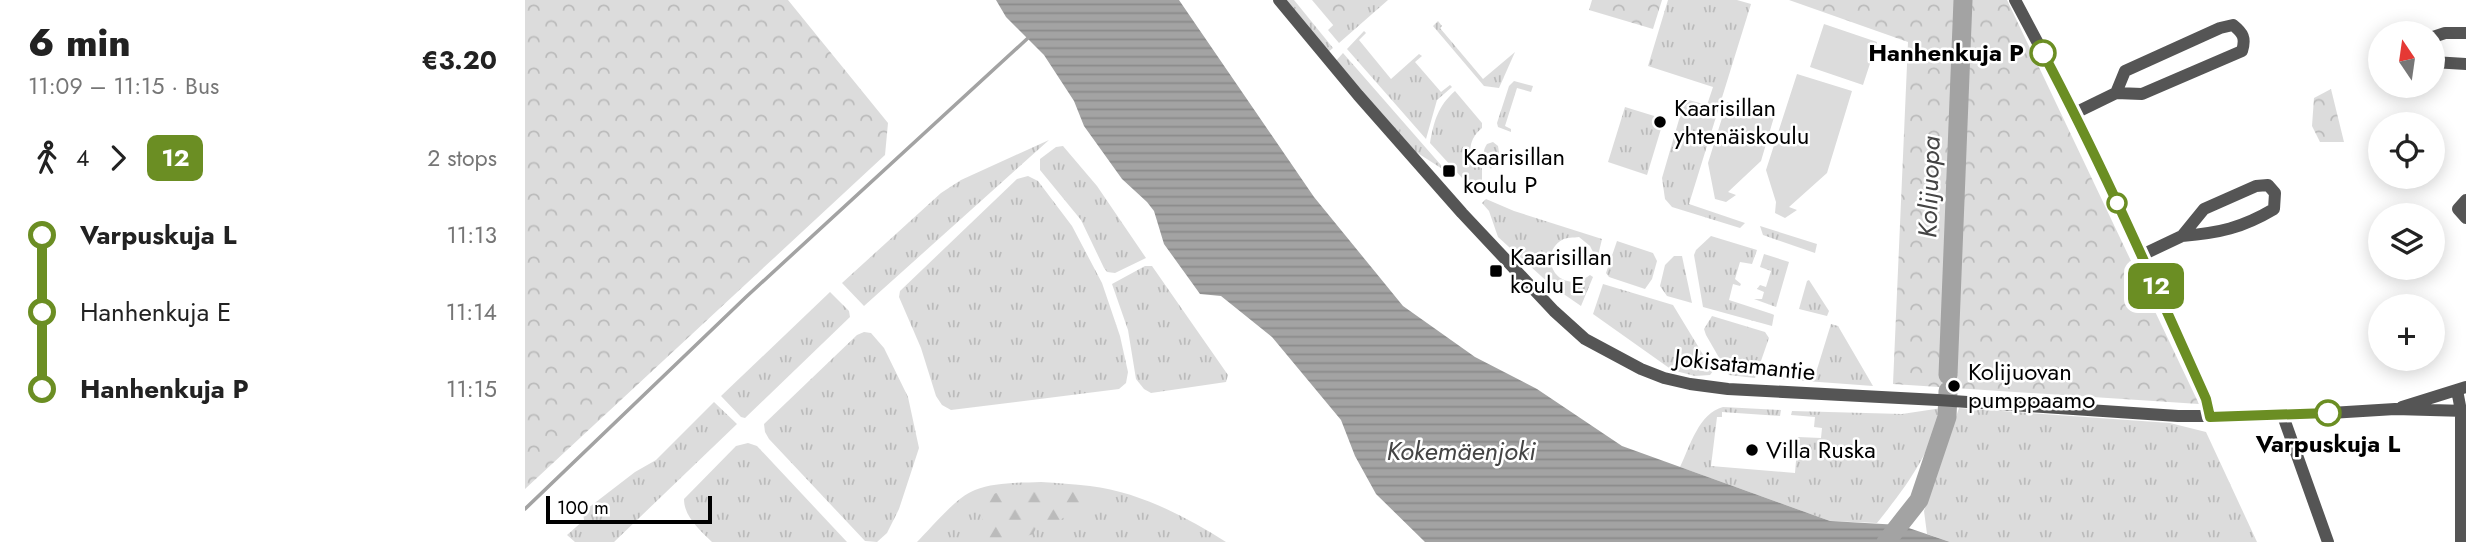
<!DOCTYPE html>
<meta charset="utf-8">
<style>
:root{--surface:#fff;--page:#f6f6f6;--text:#222;--muted:#767676}
body{margin:0;font-family:Jost,sans-serif;background:var(--page);color:var(--text);height:100vh;display:flex;flex-direction:column;font-size:26px;white-space:nowrap}
*{box-sizing:border-box;margin:0}
p{font-size:23px;color:var(--muted)}
.icon{flex:none;width:38px;height:38px;fill:none;stroke:currentColor;stroke-width:2;stroke-linecap:round;stroke-linejoin:round}
.map{position:relative;flex:1;overflow:hidden}
.drawer{display:flex;flex-direction:column;background:var(--surface);width:525px}
.drawer>*{flex:none}
.badge{padding:0 14px;border-radius:10px;font-size:24px;line-height:46px}
.needle{width:46px;rotate:347deg}
.controls{position:absolute;left:1843px;top:21px;display:grid;gap:14px}
.controls a{display:grid;place-items:center;width:77px;height:77px;border-radius:50%;background:var(--surface);box-shadow:0 4px 18px #0003;font-size:35px}
.scale{position:absolute;left:21px;bottom:18px;width:166px;box-sizing:border-box;padding-left:7px;border:4px solid #000;border-top:0;font-size:19px;line-height:24px;white-space:nowrap;color:#000;-webkit-text-stroke:5px #fff;paint-order:stroke}
.map>.badge{position:absolute;translate:-50% -50%;box-shadow:0 0 0 4px #fff}
.legs{display:flex;align-items:center;gap:10px;height:77px;padding:0 28px;font-size:23px}
.legs p{margin-inline-start:auto}
.headline{display:flex;align-items:center;justify-content:space-between;height:119px;padding:0 28px}
h1{font-size:38px;font-weight:800;line-height:52px}
ul{padding:0 28px;list-style:none}
li{display:flex;align-items:center;gap:24px;height:77px;font-size:26px}
li i{display:grid;place-items:center;width:10px;height:100%;margin:0 9px;background:currentColor}
li i::after{content:'';width:18px;height:18px;margin:-9px;border:5px solid;border-radius:50%;background:var(--surface)}
li p{margin-inline-start:auto}
li:first-child i{background:linear-gradient(#0000 50%,currentColor 0)}
li:last-child i{background:linear-gradient(currentColor 50%,#0000 0)}
main{display:flex;flex:1;min-height:0}
.map>svg:first-child{display:block}
.grass{fill:url(#grass-tufts)}
.forest{fill:url(#forest-firs)}
.park{fill:url(#park-crowns)}
.pitch{fill:#dcdcdc}
.water{fill:url(#water-rules)}
.lines{fill:none;stroke-linecap:round;stroke-linejoin:round}
.stream{stroke:#a3a3a3;stroke-width:3.5}
.river{stroke:#a3a3a3;stroke-width:19}
.minor{stroke:#555;stroke-width:12}
.line-1-casing{stroke:#fff;stroke-width:16}
.line-1{stroke:#6b8e23;stroke-width:10}
.stop-1-dot{fill:#fff;stroke:#6b8e23;stroke-width:3.5}
.poi-dot{fill:#000;stroke:#fff;stroke-width:2.5}
.labels{text-anchor:middle;stroke-width:5;stroke-linejoin:round;paint-order:stroke}
.stop-label{font-size:24px;font-weight:bold;fill:#000;stroke:#fff;text-anchor:end}
.poi-label{font-size:24px;fill:#000;stroke:#fff;text-anchor:start}
.street-label{font-size:24px;fill:#000;stroke:#fff}
.water-label{font-size:26px;font-style:italic;fill:#444;stroke:#fff}
</style>
<main>
<section class="drawer">
<div class="headline"><div><h1>6 min</h1><p>11:09 – 11:15 · Bus</p></div><b>€3.20</b></div>
<div class="legs"><svg class="icon" aria-label="walk" viewBox="0 0 24 24"><circle cx="13" cy="4" r="2"/><path d="M13 8l-2 6 4 7M11 14l-3 7M7 12l3-4h3l4 4"/></svg>4<svg class="icon" aria-label="forward" viewBox="0 0 24 24"><path d="M9 5l7 7-7 7"/></svg><b class="badge" style="background:#6b8e23;color:#fff">12</b><p>2 stops</p></div>
<ul>
<li><i style="color:#6b8e23"></i><b>Varpuskuja L</b><p>11:13</p></li>
<li><i style="color:#6b8e23"></i><span>Hanhenkuja E</span><p>11:14</p></li>
<li><i style="color:#6b8e23"></i><b>Hanhenkuja P</b><p>11:15</p></li>
</ul>
</section>
<div class="map">
<svg width="1941" height="542" viewBox="0 0 1941 542">
<defs>
<pattern id="grass-tufts" width="24" height="20" patternUnits="userSpaceOnUse" patternTransform="scale(1.75)"><rect width="24" height="20" fill="#dcdcdc"/><path d="M3 7l-1-3M5 7V3M7 7l1-3M15 17l-1-3M17 17v-4M19 17l1-3" fill="none" stroke="#bbb"/></pattern>
<pattern id="forest-firs" width="22" height="20" patternUnits="userSpaceOnUse" patternTransform="scale(1.75)"><rect width="22" height="20" fill="#dcdcdc"/><path d="M5 1l3.5 6h-7zM16 11l3.5 6h-7z" fill="#bbb"/></pattern>
<pattern id="park-crowns" width="20" height="18" patternUnits="userSpaceOnUse" patternTransform="scale(1.75)"><rect width="20" height="18" fill="#dcdcdc"/><path d="M2 6a3 3 0 1 1 6 0M12 15a3 3 0 1 1 6 0" fill="none" stroke="#bbb"/></pattern>
<pattern id="water-rules" width="6" height="5" patternUnits="userSpaceOnUse" patternTransform="scale(1.75)"><rect width="6" height="5" fill="#a3a3a3"/><path d="M0 2.5h6" fill="none" stroke="#8b8b8b"/></pattern>
</defs>
<rect width="100%" height="100%" fill="#fff"/>
<path class="grass" d="M 758,0 L 769,0 L 808,48 L 802,53 Z
M 835,0 L 863,0 L 814,43 L 803,30 Z
M 1143,0 L 1212,0 L 1226,4 L 1164,204 L 1220,223 L 1215,228 L 1147,207 L 1140,199 L 1137,178 L 1160,99 L 1182,105 L 1188,87 L 1123,66 Z
M 913,21 L 917,26 L 915,28 L 958,79 L 990,52 L 974,88 L 959,86 L 908,26 Z
M 839,31 L 841,33 L 834,40 L 866,79 L 894,54 L 897,56 L 890,62 L 916,92 L 925,85 L 927,87 L 912,100 L 901,139 L 822,49 Z
M 818,53 L 922,172 L 888,150 L 810,62 Z
M 989,81 L 1008,86 L 1006,92 L 992,88 L 980,126 L 986,129 L 986,132 L 973,127 L 972,123 L 984,86 Z
M 930,91 L 957,123 L 957,128 C 945,138 943,149 948,164 L 957,168 L 957,182 L 950,192 L 905,143 C 909,121 913,106 930,91 Z
M 1100,107 L 1139,119 L 1122,175 L 1083,162 Z
M 524,140 L 339,306 L 317,283 L 416,193 L 436,180 Z
M 968,142 L 973,146 L 974,153 L 966,169 C 959,160 956,153 962,144 Z
M 538,146 L 572,186 L 621,258 L 590,273 L 582,272 L 579,268 L 556,220 L 515,170 L 515,159 L 531,147 Z
M 503,176 L 513,181 L 547,226 L 577,283 L 595,336 L 603,372 L 601,383 L 594,389 L 426,410 L 417,405 L 411,396 L 396,348 L 374,297 L 375,291 L 492,179 Z
M 961,199 L 989,211 L 1077,239 L 1072,260 L 1065,246 L 1054,237 C 1049,238 1041,237 1037,240 C 1011,255 1033,298 1065,275 L 1068,277 L 1056,306 L 1027,286 L 973,237 L 964,211 L 957,203 Z
M 1235,226 L 1292,244 L 1290,253 L 1238,235 Z
M 1186,236 L 1232,250 L 1227,264 L 1215,262 L 1210,279 L 1216,284 L 1215,286 L 1208,284 L 1204,300 L 1247,314 L 1249,315 L 1247,326 L 1178,307 L 1169,255 L 1171,250 Z
M 1092,241 L 1128,253 L 1132,261 L 1127,279 L 1120,289 L 1084,277 L 1081,273 Z
M 1239,254 L 1264,262 L 1251,307 L 1229,299 L 1237,299 L 1239,292 L 1232,289 L 1235,285 L 1241,287 L 1246,271 L 1235,267 Z
M 1149,256 L 1157,256 L 1167,303 L 1142,296 L 1135,286 L 1140,265 Z
M 620,266 L 627,266 L 703,375 L 701,382 L 626,393 L 619,389 L 611,379 L 603,330 L 587,284 Z
M 1284,280 L 1304,311 L 1302,316 L 1274,309 L 1282,281 Z
M 1078,284 L 1148,305 L 1188,371 L 1185,375 L 1170,376 L 1147,370 L 1068,314 Z
M 305,292 L 324,311 L 325,317 L 220,418 L 216,417 L 196,396 Z
M 1187,316 L 1240,332 L 1244,338 L 1230,378 L 1204,375 L 1181,335 L 1179,329 Z
M 1306,324 L 1313,326 L 1348,386 L 1254,379 L 1254,369 L 1289,379 Z
M 339,332 L 346,333 L 359,348 L 383,397 L 394,448 L 374,509 L 362,533 L 352,542 L 340,541 L 244,439 L 240,432 L 239,424 L 332,335 Z
M 189,402 L 212,424 L 89,542 L 50,542 L 42,535 L 59,520 L 58,512 L 110,472 L 131,460 Z
M 1198,407 L 1256,410 L 1255,416 L 1197,412 L 1197,417 L 1192,417 L 1186,466 L 1270,473 L 1273,437 L 1296,438 L 1297,428 L 1289,427 L 1290,417 L 1266,415 L 1267,411 L 1377,414 L 1417,408 C 1406,453 1381,487 1352,523 L 1305,521 L 1155,467 C 1165,446 1174,413 1198,407 Z
M 1434,408 L 1645,423 L 1681,432 L 1732,542 L 1425,542 L 1402,534 L 1399,511 Z
M 223,443 L 232,446 L 322,542 L 187,542 C 175,530 159,517 159,499 L 211,446 Z
M 516,482 C 532,483 549,484 565,486 C 614,492 660,516 701,542 L 392,542 C 407,527 431,497 450,490 C 470,482 495,483 516,482 Z"/>
<path class="forest" d="M 519,488 L 555,491 L 564,499 C 549,515 532,522 511,528 L 508,534 L 502,536 C 492,532 483,534 476,542 L 462,539 L 453,502 L 457,496 L 492,489 Z"/>
<path class="park" d="M 0,0 L 263,0 L 363,123 L 360,155 L 0,489 Z
M 787,0 L 849,0 L 814,32 Z
M 1067,0 L 1137,0 L 1128,29 L 1064,10 Z
M 1264,0 L 1482,0 L 1674,404 L 1368,384 L 1383,42 Z
M 1806,89 L 1819,142 L 1795,142 L 1787,126 L 1789,98 Z"/>
<path class="pitch" d="M 1299,24 L 1352,42 L 1338,85 L 1285,67 Z
M 1272,74 L 1327,91 L 1302,173 L 1264,207 L 1272,210 L 1260,218 L 1250,213 L 1251,202 L 1241,170 Z
M 1202,102 L 1249,117 L 1236,161 L 1203,192 L 1211,195 L 1201,202 L 1190,199 L 1183,163 Z"/>
<path class="water" d="M 471,0 L 654,0 L 789,197 L 878,306 L 950,357 L 1012,389 L 1097,446 L 1305,521 L 1375,525 L 1425,542 L 900,542 L 851,494 L 830,456 L 816,420 L 747,337 L 696,296 L 675,294 L 639,244 L 629,211 L 622,202 L 597,179 L 559,126 L 549,101 L 519,55 L 481,17 Z"/>
<g class="lines">
<path class="stream" d="M 0,509 L 221,297 L 503,38"/>
<path class="river" d="M 1423,375 L 1438,0
M 1361,542 L 1394,500 L 1422,417 L 1423,391"/>
<path class="minor" d="M 754,0 L 833,95 L 937,213 L 1029,311 L 1060,339 L 1116,369 L 1139,378 L 1165,384 L 1203,389 L 1413,400 L 1653,416 L 1758,416 L 1870,409 L 1941,411
M 1490,0 L 1550,113 L 1681,399 L 1685,417
M 1908,37 L 1920,33 L 1941,33
M 1908,62 L 1941,64
M 1550,113 L 1591,93 L 1600,71 L 1695,28 L 1708,25 C 1718,33 1721,38 1717,51 L 1617,94 L 1591,93
M 1941,200 L 1933,209 L 1941,218
M 1617,255 L 1657,236 L 1679,209 L 1731,186 L 1743,185 L 1750,193 L 1749,209 C 1717,228 1694,233 1657,236
M 1932,390 L 1936,411 L 1936,542
M 1877,407 L 1941,387
M 1758,416 L 1803,542"/>
</g>
<g class="lines">
<defs>
<path id="line-1" d="M 1518,53 C 1578,166 1629,283 1681,399 L 1685,417 L 1803,413"/>
</defs>
<use href="#line-1" class="line-1-casing"/>
<use href="#line-1" class="line-1"/>
</g>
<g class="stop-1-dot">
<circle cx="1518" cy="53" r="12"/>
<circle cx="1592" cy="203" r="9"/>
<circle cx="1803" cy="413" r="12"/>
</g>
<g class="poi-dot">
<circle cx="1135" cy="122" r="7"/>
<rect x="917" y="164" width="14" height="14" rx="3.5"/>
<rect x="964" y="264" width="14" height="14" rx="3.5"/>
<circle cx="1429" cy="386" r="7"/>
<circle cx="1227" cy="450" r="7"/>
</g>
<g class="labels">
<g class="stop-label">
<text x="1499" y="61">Hanhenkuja P</text>
<text x="1803" y="452" text-anchor="middle">Varpuskuja L</text>
</g>
<g class="poi-label">
<text x="1149" y="116">Kaarisillan<tspan x="1149" dy="28">yhtenäiskoulu</tspan></text>
<text x="938" y="165">Kaarisillan<tspan x="938" dy="28">koulu P</tspan></text>
<text x="985" y="265">Kaarisillan<tspan x="985" dy="28">koulu E</tspan></text>
<text x="1443" y="380">Kolijuovan<tspan x="1443" dy="28">pumppaamo</tspan></text>
<text x="1241" y="458">Villa Ruska</text>
</g>
<g class="street-label">
<text transform="translate(1220 365) rotate(6)" y="8">Jokisatamantie</text>
</g>
<g class="water-label">
<text transform="translate(1404 187) rotate(-88)" y="9">Kolijuopa</text>
<text x="936" y="460">Kokemäenjoki</text>
</g>
</g>
</svg>
<div class="controls">
<a><svg class="needle" viewBox="-14 -14 28 28"><path d="M0-13l5 13h-10z" fill="#e53935"/><path d="M0 13l5-13h-10z" fill="#767676"/></svg></a>
<a><svg class="icon" aria-label="locate" viewBox="0 0 24 24"><circle cx="12" cy="12" r="6"/><path d="M12 2v4M12 18v4M2 12h4M18 12h4"/></svg></a>
<a><svg class="icon" aria-label="layers" viewBox="0 0 24 24"><path d="M12 4l9 5-9 5-9-5zM3 14l9 5 9-5"/></svg></a>
<a>+</a>
</div>
<div class="scale">100 m</div>
<b class="badge" style="left:1631px;top:286px;background:#6b8e23;color:#fff">12</b>
</div>
</main>
